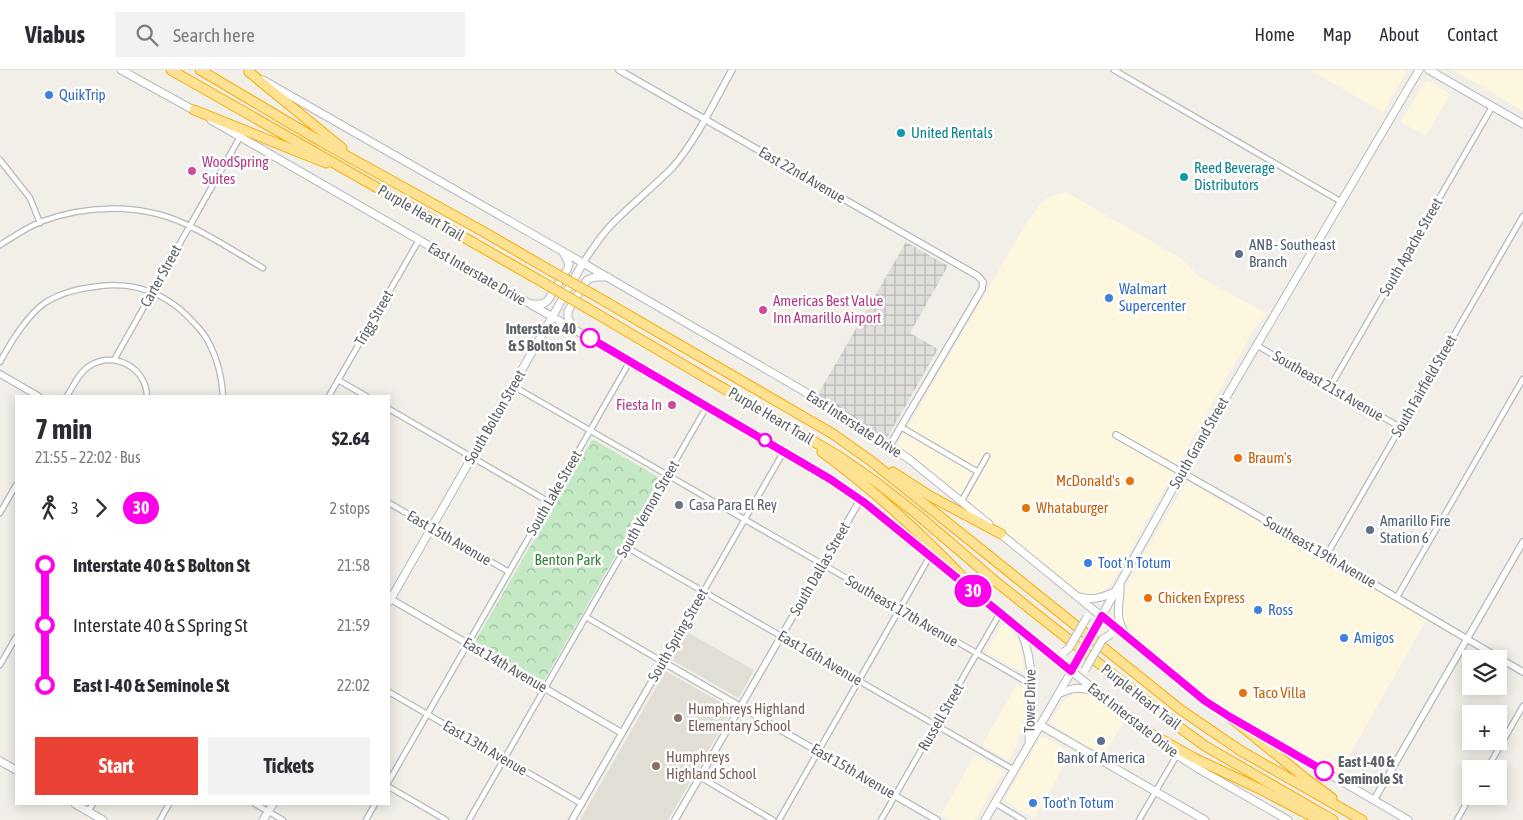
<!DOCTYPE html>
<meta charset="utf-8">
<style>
:root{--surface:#fff;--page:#f2f2f3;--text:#2b2b33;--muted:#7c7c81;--line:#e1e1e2;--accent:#ea4335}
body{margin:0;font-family:"Asap Condensed",sans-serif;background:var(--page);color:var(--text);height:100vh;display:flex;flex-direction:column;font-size:19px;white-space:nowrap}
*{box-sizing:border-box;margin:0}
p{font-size:16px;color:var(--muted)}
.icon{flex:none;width:28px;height:28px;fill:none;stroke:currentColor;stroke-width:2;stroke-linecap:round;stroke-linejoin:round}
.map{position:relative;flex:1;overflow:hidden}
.drawer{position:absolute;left:15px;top:325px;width:375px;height:410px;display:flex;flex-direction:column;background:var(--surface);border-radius:0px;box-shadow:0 2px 12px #0003}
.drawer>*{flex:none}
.badge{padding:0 10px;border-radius:16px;font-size:18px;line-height:32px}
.buttons{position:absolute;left:1462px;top:580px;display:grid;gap:10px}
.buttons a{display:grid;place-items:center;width:45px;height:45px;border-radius:0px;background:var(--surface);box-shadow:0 2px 12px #0003;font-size:25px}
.map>.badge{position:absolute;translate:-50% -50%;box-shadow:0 0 0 2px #fff}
.legs{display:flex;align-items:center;gap:8px;height:55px;padding:0 20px;font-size:16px}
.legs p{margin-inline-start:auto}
.headline{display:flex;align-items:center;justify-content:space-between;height:85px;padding:0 20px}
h1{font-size:28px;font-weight:700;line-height:38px}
.action{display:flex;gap:10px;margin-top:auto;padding:10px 20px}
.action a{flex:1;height:58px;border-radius:0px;background:var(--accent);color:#fff;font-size:20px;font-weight:700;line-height:58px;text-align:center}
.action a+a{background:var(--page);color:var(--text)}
ul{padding:0 20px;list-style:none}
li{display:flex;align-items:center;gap:18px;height:60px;font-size:19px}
li i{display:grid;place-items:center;width:8px;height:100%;margin:0 6px;background:currentColor}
li i::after{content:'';width:12px;height:12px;margin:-6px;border:4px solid;border-radius:50%;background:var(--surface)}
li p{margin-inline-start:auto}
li:first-child i{background:linear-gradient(#0000 50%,currentColor 0)}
li:last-child i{background:linear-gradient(currentColor 50%,#0000 0)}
header{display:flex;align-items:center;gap:30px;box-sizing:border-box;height:70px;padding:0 25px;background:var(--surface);border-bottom:1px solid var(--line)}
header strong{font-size:24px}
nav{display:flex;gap:28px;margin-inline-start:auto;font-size:18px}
.search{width:350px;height:45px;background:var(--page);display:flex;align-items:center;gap:12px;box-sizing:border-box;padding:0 18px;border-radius:0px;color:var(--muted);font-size:19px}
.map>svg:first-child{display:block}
.commercial{fill:#fef7e0}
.industrial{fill:url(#industrial-grid)}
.education{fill:#e1ded6}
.park{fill:url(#park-crowns)}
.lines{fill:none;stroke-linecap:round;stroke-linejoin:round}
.minor-casing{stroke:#b5b8bc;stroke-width:7}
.tertiary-casing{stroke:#b5b8bc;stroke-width:8}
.secondary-casing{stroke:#b6babf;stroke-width:9}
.motorway-casing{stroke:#f9ab00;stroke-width:11}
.minor{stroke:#fff;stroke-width:4.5}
.tertiary{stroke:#fff;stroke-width:5.5}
.secondary{stroke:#fff;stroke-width:7}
.motorway{stroke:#fde293;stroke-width:9}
.secondary-bridge-casing{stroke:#b6babf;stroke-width:9;stroke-linecap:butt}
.motorway-bridge-casing{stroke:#f9ab00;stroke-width:11;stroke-linecap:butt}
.secondary-bridge{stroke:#fff;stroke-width:7}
.motorway-bridge{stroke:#fde293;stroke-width:9}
.line-1-casing{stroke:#fff;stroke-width:11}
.line-1{stroke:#ff00ea;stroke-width:8}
.shop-dot{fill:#3f7fe0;stroke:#fff;stroke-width:2}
.culture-dot{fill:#0f9aa8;stroke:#fff;stroke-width:2}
.hotel-dot{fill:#d1479c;stroke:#fff;stroke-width:2}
.service-dot{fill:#5c6f8a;stroke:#fff;stroke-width:2}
.stop-1-dot{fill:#fff;stroke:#ff00ea;stroke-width:2.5}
.food-dot{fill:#e8710a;stroke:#fff;stroke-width:2}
.worship-dot{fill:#6b7280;stroke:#fff;stroke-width:2}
.education-dot{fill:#8d6e63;stroke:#fff;stroke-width:2}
.labels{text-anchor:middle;stroke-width:5;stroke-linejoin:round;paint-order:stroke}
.shop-label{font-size:15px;fill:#366cbe;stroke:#fff;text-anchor:start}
.culture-label{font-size:15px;fill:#0d838f;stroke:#fff;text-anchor:start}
.hotel-label{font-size:15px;fill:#b23c85;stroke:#fff;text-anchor:start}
.street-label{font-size:15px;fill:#5f6368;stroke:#fff}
.service-label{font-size:15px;fill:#4e5e75;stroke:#fff;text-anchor:start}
.stop-label{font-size:15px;font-weight:bold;fill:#5f6368;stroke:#fff;text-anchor:end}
.food-label{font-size:15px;fill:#c56008;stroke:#fff;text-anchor:start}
.worship-label{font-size:15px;fill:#5b616d;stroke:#fff;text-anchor:start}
.park-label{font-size:15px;fill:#348238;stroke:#fff}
.education-label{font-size:15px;fill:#785e54;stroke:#fff;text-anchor:start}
</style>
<header>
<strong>Viabus</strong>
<div class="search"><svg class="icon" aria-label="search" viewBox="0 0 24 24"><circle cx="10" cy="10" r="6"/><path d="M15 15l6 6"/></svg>Search here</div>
<nav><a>Home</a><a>Map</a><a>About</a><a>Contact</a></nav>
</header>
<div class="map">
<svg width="1523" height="750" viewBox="0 0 1523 750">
<defs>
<pattern id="industrial-grid" width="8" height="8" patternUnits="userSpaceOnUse" patternTransform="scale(1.25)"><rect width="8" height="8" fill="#e0deda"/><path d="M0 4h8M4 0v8" fill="none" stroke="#b9b8b5"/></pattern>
<pattern id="park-crowns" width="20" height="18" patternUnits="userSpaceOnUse" patternTransform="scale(1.25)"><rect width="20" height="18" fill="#c5e8c5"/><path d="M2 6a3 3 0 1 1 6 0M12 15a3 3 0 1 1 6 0" fill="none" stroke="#a3c0a4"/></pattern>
</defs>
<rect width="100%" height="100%" fill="#f1efe8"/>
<path class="commercial" d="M 1310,0 L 1407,0 L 1383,42 Z
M 1453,0 L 1523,0 L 1523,41 L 1471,10 Z
M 1428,11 L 1450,24 L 1426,66 L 1401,52 L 1424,12 Z
M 1066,122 L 1182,189 L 1198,206 L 1267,244 L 1254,259 L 1113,511 L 1105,521 L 1101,524 L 1093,526 L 1081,524 L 928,400 L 899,378 L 898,374 L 1027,152 L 1042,132 L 1049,127 Z
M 1188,412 L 1427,549 L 1338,705 L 1215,634 L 1128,564 L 1120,545 L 1121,525 L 1185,414 Z
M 1002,555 L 1005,555 L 1011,560 L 1018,570 L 1022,583 L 1024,603 L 988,583 L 987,581 Z
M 1017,614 L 1025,619 L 1027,622 L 1026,639 L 1020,665 L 1013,683 L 1010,689 L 1008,690 L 982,675 Z
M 1078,624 L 1085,624 L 1092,627 L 1124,651 L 1104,685 L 1052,655 L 1051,652 L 1062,633 L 1072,625 Z
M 1045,667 L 1072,683 L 1034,748 L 1006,732 L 1005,729 L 1038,671 L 1041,668 Z
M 975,685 L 1002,700 L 1003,702 L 975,750 L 949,750 L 941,745 Z"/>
<path class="industrial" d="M 906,172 L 948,196 L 910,263 L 938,279 L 886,370 L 863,353 L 817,326 Z"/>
<path class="education" d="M 687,562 L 754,600 L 740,626 L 737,627 L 674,591 L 673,588 L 674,585 Z
M 665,602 L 667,602 L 731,638 L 731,641 L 668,750 L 580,750 Z"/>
<path class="park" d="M 594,370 L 658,407 L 659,410 L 545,609 L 541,610 L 477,573 L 476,570 L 591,371 Z"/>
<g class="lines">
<defs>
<path id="minor" d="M 1114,0 L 1340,131
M 0,90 L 30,128 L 40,153
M 0,175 C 13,167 26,158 40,152 C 85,135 138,133 183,153 C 210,165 237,183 263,198
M 1256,275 L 1400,357
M 114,290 L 240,67
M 0,292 C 10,273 28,244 46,232 C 61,223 76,219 93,217 C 133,210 168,223 195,254 C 201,260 206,267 210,275 C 218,291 222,308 223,326
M 338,310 L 366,326
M 513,316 L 1032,615
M 1330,317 L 1492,37
M 67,326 C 74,315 79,302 91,295 C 115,281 146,298 147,326
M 329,326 L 419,170
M 389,339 L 549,432
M 901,357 L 978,402
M 961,432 L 987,386
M 389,433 L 509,502
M 0,443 L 16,415
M 626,477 L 1014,700
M 1326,486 L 1523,146
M 1397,527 L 1523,309
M 586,547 L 663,592 L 784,381
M 0,595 L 16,567
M 389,622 L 582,734
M 1487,699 L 1523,636
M 700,707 L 773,750
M 389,711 L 630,291
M 389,717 L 446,750
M 995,733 L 1023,750
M 255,734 L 283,750
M 88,741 L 93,734
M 160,750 L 169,734
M 366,750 L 375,734
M 469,750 L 707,336
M 779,750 L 930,486
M 881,750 L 1000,543
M 1139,750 L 1177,685
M 1457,750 L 1471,725"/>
<path id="tertiary" d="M 619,0 L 978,206 L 983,212 L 982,219 L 890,375
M 583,193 C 592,179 601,165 613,153 C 632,134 653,117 672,98 C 696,71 714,32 732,0
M 0,304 L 38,326
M 1116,365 L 1248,440 L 1523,602
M 389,528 L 622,663
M 1374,730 L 1523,472
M 572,750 L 663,592 L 937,750
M 675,750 L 860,430"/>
<path id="secondary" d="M 121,0 L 197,42
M 1429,0 L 1523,54
M 263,10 L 583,193 L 838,341 L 909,389 L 989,454
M 211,50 L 707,336 L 830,409 L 865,433 L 967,516
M 533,234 L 543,234 L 548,230 L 568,198 L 569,194 L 563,182
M 574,259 L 568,248 L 568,241 L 587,210 L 595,207 L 608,207
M 997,461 L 1205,631 L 1233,649
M 1120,514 C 1121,534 1113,543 1125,564
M 1080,527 C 1093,531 1103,527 1115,522
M 983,529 L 1145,661
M 389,532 L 583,193
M 1100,549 L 1182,402 L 1419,0
M 1021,561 C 1036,597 1032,634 1029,671
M 1058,624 C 1071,618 1080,616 1093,621
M 1040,655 L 1205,750
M 1245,655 L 1408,750
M 1153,668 L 1177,685 L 1197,698 L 1288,750
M 0,691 L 16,700
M 75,734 L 103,750
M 263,750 L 273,734
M 985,750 L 1074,597"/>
<path id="motorway" d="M 171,0 L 544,213
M 200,0 L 320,71 L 484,162 L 551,201
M 249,2 L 342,78
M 194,40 L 326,93
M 594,225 L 833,364 L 871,391 L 1181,640 L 1241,681 L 1362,750
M 587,238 L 840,387 L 876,412 L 918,445 L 995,511 L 1183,660 L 1205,676 L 1333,750
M 822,382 C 882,426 936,477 986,532
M 893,402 L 930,426 L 1001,464
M 1230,647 L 1305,708 L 1332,728
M 1143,659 L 1194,688 L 1260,719 L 1319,750"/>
</defs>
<use href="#minor" class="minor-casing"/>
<use href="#tertiary" class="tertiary-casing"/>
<use href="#secondary" class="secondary-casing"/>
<use href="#motorway" class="motorway-casing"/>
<use href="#minor" class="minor"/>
<use href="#tertiary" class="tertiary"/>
<use href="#secondary" class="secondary"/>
<use href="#motorway" class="motorway"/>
<defs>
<path id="secondary-bridge" d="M 1064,582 L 1069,578 L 1087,547
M 1075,595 L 1099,551
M 1085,600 L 1102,570 L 1111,564"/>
<path id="motorway-bridge" d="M 551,201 L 594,225
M 544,213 L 587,238"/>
</defs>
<use href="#secondary-bridge" class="secondary-bridge-casing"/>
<use href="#motorway-bridge" class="motorway-bridge-casing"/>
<use href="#secondary-bridge" class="secondary-bridge"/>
<use href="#motorway-bridge" class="motorway-bridge"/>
</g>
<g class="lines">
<defs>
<path id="line-1" d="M 590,268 L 830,409 L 865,433 L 1071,601 L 1102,546 L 1205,631 L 1230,647 L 1324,701"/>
</defs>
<use href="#line-1" class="line-1-casing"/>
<use href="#line-1" class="line-1"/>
</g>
<g class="shop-dot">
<circle cx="49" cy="25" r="5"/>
<circle cx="1109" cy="228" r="5"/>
<circle cx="1088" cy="493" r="5"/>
<circle cx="1258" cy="540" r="5"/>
<circle cx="1344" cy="568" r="5"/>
<circle cx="1033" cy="733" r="5"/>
</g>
<g class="culture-dot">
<circle cx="901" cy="63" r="5"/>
<circle cx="1184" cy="107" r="5"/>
</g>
<g class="hotel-dot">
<circle cx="192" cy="101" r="5"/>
<circle cx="763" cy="240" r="5"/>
<circle cx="672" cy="335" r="5"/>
</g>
<g class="service-dot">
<circle cx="1239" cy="184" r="5"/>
<circle cx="1370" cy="460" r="5"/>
<circle cx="1101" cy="671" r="5"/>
</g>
<g class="stop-1-dot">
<circle cx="590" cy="268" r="9"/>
<circle cx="765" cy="370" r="6"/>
<circle cx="1324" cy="701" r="9"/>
</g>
<g class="food-dot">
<circle cx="1238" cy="388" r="5"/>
<circle cx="1130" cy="411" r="5"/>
<circle cx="1026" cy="438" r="5"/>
<circle cx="1148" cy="528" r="5"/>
<circle cx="1243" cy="623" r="5"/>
</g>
<circle class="worship-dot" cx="679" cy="435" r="5"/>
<g class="education-dot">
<circle cx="678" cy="648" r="5"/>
<circle cx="656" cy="696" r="5"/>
</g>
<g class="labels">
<g class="shop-label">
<text x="59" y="30">QuikTrip</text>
<text x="1119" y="224">Walmart<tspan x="1119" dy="17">Supercenter</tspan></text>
<text x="1098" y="498">Toot 'n Totum</text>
<text x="1268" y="545">Ross</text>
<text x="1354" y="573">Amigos</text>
<text x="1043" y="738">Toot'n Totum</text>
</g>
<g class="culture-label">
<text x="911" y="68">United Rentals</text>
<text x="1194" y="103">Reed Beverage<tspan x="1194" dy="17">Distributors</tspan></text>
</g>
<g class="hotel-label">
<text x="202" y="97">WoodSpring<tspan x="202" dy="17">Suites</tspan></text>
<text x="773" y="236">Americas Best Value<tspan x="773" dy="17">Inn Amarillo Airport</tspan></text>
<text x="662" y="340" text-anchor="end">Fiesta In</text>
</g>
<g class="street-label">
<text transform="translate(802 105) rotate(30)" y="5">East 22nd Avenue</text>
<text transform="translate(421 143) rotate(30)" y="5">Purple Heart Trail</text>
<text transform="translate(1411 177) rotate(-60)" y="5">South Apache Street</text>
<text transform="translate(477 204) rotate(30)" y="5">East Interstate Drive</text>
<text transform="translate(161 206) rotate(-61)" y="5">Carter Street</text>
<text transform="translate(374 248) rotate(-60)" y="5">Trigg Street</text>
<text transform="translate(1328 316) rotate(30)" y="5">Southeast 21st Avenue</text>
<text transform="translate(1424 316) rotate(-60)" y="5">South Fairfield Street</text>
<text transform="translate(771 346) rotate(31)" y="5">Purple Heart Trail</text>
<text transform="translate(495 347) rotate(-60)" y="5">South Bolton Street</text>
<text transform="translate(854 354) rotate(33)" y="5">East Interstate Drive</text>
<text transform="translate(1199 373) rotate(-60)" y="5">South Grand Street</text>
<text transform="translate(554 423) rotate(-60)" y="5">South Lake Street</text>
<text transform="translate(648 439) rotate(-60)" y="5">South Vernon Street</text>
<text transform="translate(449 468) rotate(30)" y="5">East 15th Avenue</text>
<text transform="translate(1320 482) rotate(30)" y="5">Southeast 19th Avenue</text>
<text transform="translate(820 499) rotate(-60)" y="5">South Dallas Street</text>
<text transform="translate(902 541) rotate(30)" y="5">Southeast 17th Avenue</text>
<text transform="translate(678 565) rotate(-60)" y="5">South Spring Street</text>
<text transform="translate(820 588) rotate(30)" y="5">East 16th Avenue</text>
<text transform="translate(505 595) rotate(30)" y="5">East 14th Avenue</text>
<text transform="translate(1141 627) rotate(38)" y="5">Purple Heart Trail</text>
<text transform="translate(1030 631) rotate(-89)" y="5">Tower Drive</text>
<text transform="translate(941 647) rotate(-60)" y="5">Russell Street</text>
<text transform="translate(1133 650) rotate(38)" y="5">East Interstate Drive</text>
<text transform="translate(485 678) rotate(30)" y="5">East 13th Avenue</text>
<text transform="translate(853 701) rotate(30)" y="5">East 15th Avenue</text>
</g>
<g class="service-label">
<text x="1249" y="180">ANB - Southeast<tspan x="1249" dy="17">Branch</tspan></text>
<text x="1380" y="456">Amarillo Fire<tspan x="1380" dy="17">Station 6</tspan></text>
<text x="1101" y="693" text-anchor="middle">Bank of America</text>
</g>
<g class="stop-label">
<text x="576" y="264">Interstate 40<tspan x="576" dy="17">&amp; S Bolton St</tspan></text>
<text x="1338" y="697" text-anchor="start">East I-40 &amp;<tspan x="1338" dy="17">Seminole St</tspan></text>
</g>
<g class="food-label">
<text x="1248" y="393">Braum's</text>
<text x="1120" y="416" text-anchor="end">McDonald's</text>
<text x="1036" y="443">Whataburger</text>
<text x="1158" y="533">Chicken Express</text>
<text x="1253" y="628">Taco Villa</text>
</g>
<g class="worship-label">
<text x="689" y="440">Casa Para El Rey</text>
</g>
<g class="park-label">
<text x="568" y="495">Benton Park</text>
</g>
<g class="education-label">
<text x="688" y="644">Humphreys Highland<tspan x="688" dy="17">Elementary School</tspan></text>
<text x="666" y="692">Humphreys<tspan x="666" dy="17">Highland School</tspan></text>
</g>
</g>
</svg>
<div class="buttons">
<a><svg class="icon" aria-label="layers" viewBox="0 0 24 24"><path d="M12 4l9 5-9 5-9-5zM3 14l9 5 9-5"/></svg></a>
<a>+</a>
<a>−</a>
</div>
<b class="badge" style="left:973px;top:521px;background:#ff00ea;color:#fff">30</b>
<section class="drawer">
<div class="headline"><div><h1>7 min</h1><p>21:55 – 22:02 · Bus</p></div><b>$2.64</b></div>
<div class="legs"><svg class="icon" aria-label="walk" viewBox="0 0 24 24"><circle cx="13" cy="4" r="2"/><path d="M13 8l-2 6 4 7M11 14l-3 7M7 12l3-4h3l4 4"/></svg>3<svg class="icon" aria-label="forward" viewBox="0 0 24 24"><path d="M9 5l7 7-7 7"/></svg><b class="badge" style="background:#ff00ea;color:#fff">30</b><p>2 stops</p></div>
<ul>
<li><i style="color:#ff00ea"></i><b>Interstate 40 &amp; S Bolton St</b><p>21:58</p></li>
<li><i style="color:#ff00ea"></i><span>Interstate 40 &amp; S Spring St</span><p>21:59</p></li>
<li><i style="color:#ff00ea"></i><b>East I-40 &amp; Seminole St</b><p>22:02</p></li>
</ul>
<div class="action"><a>Start</a><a>Tickets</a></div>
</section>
</div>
